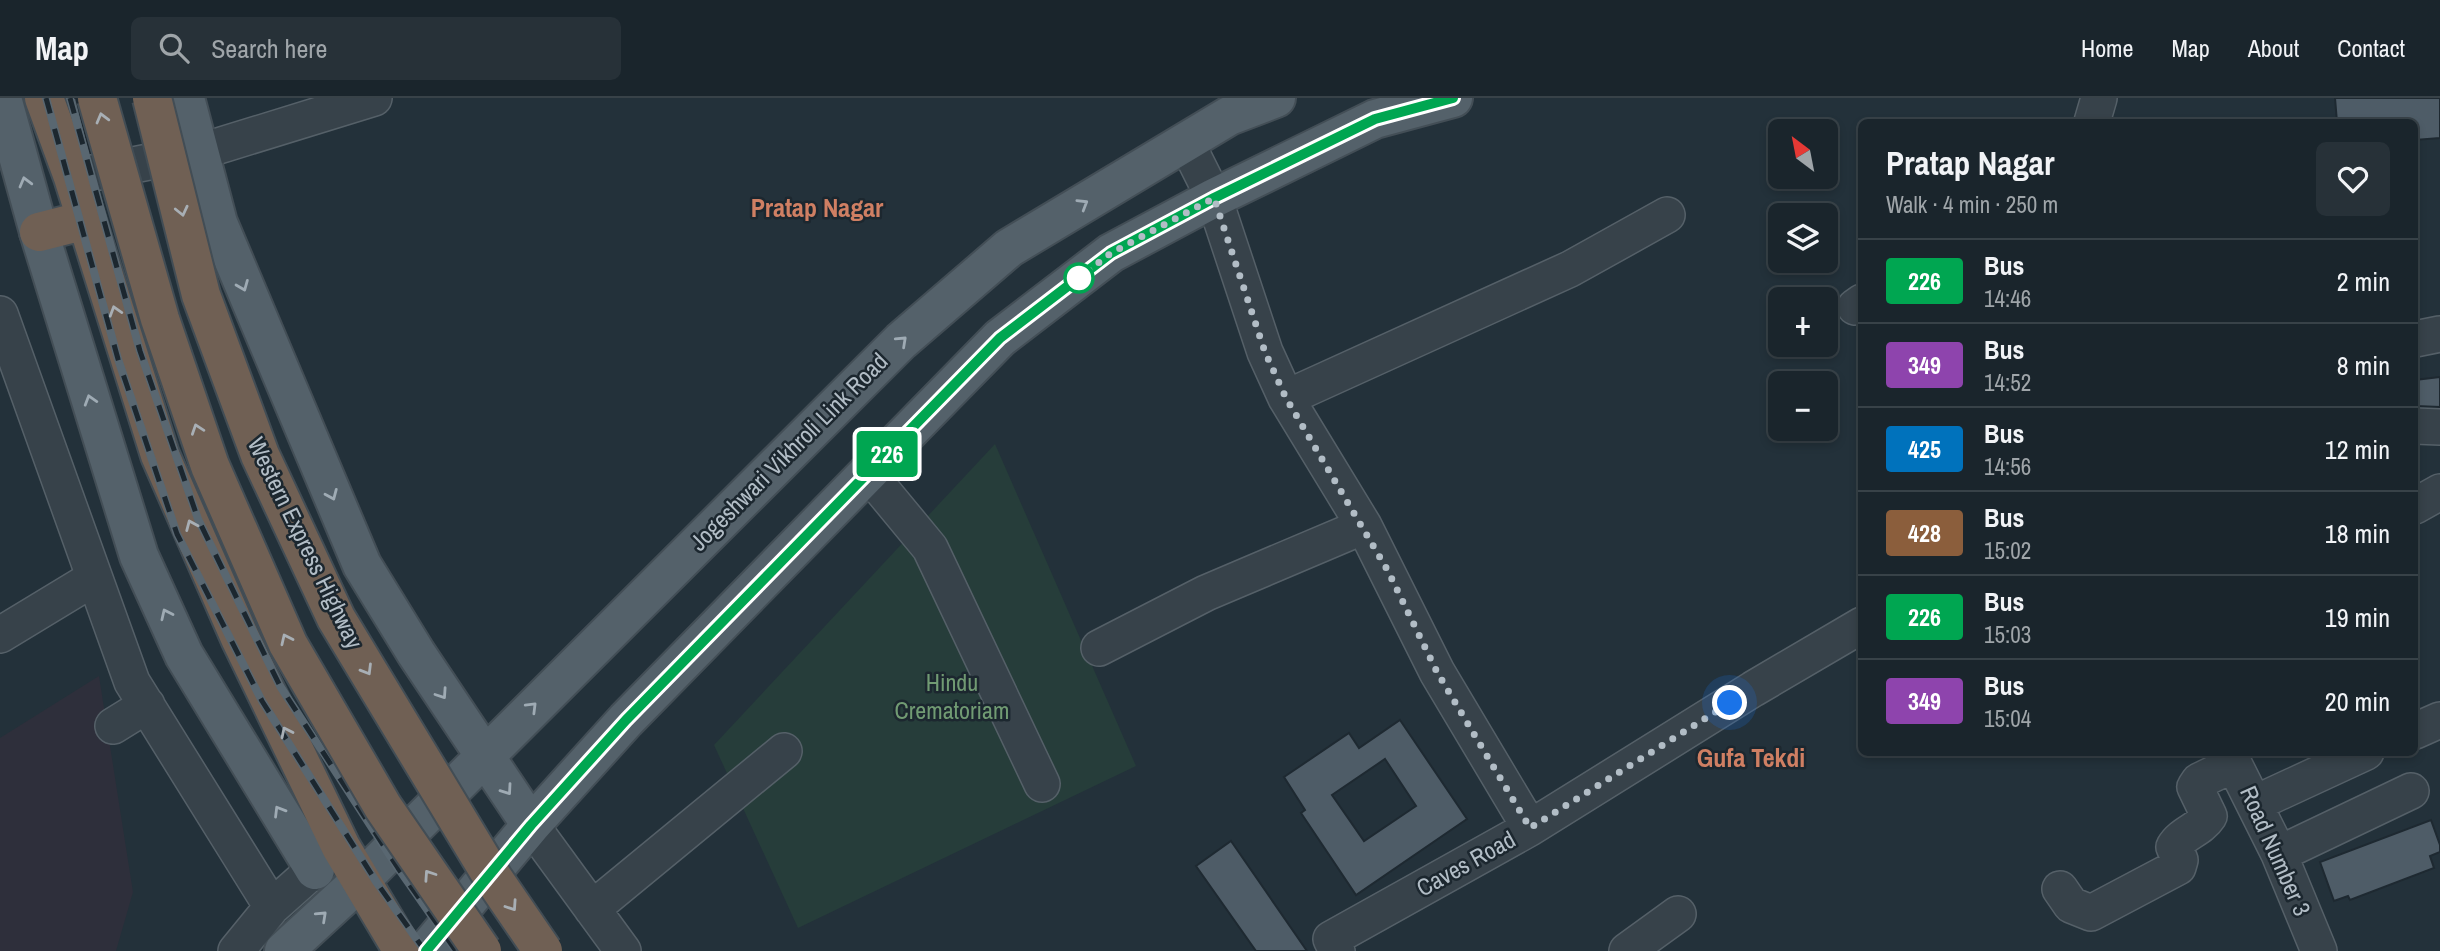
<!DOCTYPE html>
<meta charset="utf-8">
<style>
:root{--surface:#1a252c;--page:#273138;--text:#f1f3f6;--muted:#9fa5a9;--line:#384248}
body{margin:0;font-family:"Archivo Narrow",sans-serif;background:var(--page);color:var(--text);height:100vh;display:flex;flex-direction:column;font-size:26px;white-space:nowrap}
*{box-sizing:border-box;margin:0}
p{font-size:23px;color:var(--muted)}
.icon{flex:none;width:38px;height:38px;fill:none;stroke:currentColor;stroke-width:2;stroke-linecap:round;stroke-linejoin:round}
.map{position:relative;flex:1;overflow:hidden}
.panel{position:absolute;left:1858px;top:21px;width:560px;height:637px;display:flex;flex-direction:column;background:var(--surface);border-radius:10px;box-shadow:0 4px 10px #0003,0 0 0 2px var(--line)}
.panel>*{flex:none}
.badge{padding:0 14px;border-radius:5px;font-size:24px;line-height:46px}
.needle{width:46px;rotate:328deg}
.controls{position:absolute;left:1768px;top:21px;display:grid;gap:14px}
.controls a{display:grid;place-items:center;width:70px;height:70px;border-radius:10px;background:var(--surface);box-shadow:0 4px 10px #0003,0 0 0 2px var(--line);font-size:35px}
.you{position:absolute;width:35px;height:35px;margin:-18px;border:5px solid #fff;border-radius:50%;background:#1a73e8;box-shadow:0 0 0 10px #1a73e833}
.map>.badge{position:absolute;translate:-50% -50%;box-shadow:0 0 0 4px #fff}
.round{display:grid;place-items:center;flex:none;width:74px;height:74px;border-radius:10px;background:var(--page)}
.summary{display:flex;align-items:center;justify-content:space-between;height:119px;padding:0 28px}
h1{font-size:33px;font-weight:700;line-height:52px}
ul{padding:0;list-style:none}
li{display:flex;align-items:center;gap:21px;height:84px;padding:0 28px;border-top:2px solid var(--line)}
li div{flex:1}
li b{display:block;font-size:26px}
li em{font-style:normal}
li .badge{min-width:77px;font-weight:700;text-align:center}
header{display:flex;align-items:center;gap:42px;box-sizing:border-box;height:98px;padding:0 35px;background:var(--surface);border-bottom:2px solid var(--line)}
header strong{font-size:33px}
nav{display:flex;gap:38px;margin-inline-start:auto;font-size:24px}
.search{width:490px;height:63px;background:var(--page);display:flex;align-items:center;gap:18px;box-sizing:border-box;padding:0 24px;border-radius:10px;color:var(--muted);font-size:26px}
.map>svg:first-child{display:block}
.medical{fill:#2e2f3b}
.green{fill:#263d3a}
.building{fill:#4e5c67;stroke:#1e2931;stroke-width:2;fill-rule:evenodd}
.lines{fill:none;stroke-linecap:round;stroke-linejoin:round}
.minor-casing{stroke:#556068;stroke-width:38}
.major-casing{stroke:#434e56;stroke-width:42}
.highway-casing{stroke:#424d55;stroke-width:42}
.minor{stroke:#37424a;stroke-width:35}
.major{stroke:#54616a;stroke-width:38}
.highway{stroke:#706054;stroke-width:38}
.rail-casing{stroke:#596771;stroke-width:8}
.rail{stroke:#1c272f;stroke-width:5;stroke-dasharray:16;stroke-linecap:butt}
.highway-bridge-casing{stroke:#424d55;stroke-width:42;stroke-linecap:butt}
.highway-bridge{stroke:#706054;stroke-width:38}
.oneway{stroke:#a8afb5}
.oneway2{stroke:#9fabb4}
.line-casing{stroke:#fff;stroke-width:16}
.line{stroke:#00a651;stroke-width:10}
.walk{stroke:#b2bdc6;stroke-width:7;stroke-dasharray:0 12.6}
.stop-dot{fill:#fff;stroke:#00a651;stroke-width:3.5}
.labels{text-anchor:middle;stroke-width:5;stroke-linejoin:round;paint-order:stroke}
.street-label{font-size:24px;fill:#b2bdc6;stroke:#1c272f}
.park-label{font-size:24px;fill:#719b73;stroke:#1c272f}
.neighbourhood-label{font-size:26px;font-weight:bold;fill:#cf7f63;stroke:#1c272f}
</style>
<header>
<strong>Map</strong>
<div class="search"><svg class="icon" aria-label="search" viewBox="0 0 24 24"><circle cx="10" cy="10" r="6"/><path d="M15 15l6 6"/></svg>Search here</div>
<nav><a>Home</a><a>Map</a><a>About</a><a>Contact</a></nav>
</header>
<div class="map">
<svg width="2440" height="853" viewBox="0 0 2440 853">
<rect width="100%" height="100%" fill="#23313a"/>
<path class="medical" d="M 99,578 L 133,794 L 116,853 L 0,853 L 0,640 Z"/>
<path class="green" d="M 995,346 L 1136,668 L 798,830 L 714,647 Z"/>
<path class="building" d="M 67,0 L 76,0 L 90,55 L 88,56 Z
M 2335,0 L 2440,0 L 2440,40 L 2415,42 L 2415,24 L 2337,24 Z
M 2440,279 L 2440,309 L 2415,308 L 2415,282 Z
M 1400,622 L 1467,721 L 1356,797 L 1301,715 L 1305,712 L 1284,679 L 1349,635 L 1359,650 ZM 1385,661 L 1416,708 L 1364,743 L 1332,697 Z
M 2431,722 L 2440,747 L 2440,754 L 2430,758 L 2434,770 L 2350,802 L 2348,798 L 2334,803 L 2320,764 Z
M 1231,743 L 1307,853 L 1256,853 L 1196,768 Z"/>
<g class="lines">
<defs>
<path id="minor" d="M 2092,24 L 2099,0
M 1186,44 L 1214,100 L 1265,254 L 1286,300 L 1364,428 L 1437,574 L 1530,730
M 73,79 L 199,54 L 374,0
M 1855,209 L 1862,204
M 0,216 L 132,584 L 272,809 L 335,753
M 2415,241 L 2440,236
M 1286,300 L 1570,171 L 1667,117
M 2415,328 L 2440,329
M 868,375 L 930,450 L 1042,686
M 2415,408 L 2440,394
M 0,537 L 94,480
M 1099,550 L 1206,495 L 1364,428
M 113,628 L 147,607
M 2415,633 L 2440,622
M 2228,654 L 2279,756 L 2319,853
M 2256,705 L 2366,654
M 531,727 L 623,853
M 2279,756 L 2411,693
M 2060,791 L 2071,807 L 2091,815 L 2178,769 L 2180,762 L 2174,749 C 2182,735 2200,732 2209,718 L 2195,689 L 2199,683 L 2234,666
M 592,811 L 784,653
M 236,853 L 272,809
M 1337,853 L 1331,841 L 1530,730 L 1753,591 L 1862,527
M 1627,853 L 1678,816"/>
<path id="major" d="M 2,0 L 39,134 L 139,458 L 184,557 L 315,772
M 185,0 L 218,125 L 362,467 L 416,555 L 531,727
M 284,853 L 360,783 L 901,243 L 1009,150 L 1229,18 L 1276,0
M 426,853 L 531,727 L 626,622 L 1000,240 L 1111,155 L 1214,100 L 1375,21 L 1453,0"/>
<path id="highway" d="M 44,0 L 73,79 L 160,357 L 240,540 L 341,749 L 403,853
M 39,134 L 86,122"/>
</defs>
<use href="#minor" class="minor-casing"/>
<use href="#major" class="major-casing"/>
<use href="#highway" class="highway-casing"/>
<use href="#minor" class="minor"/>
<use href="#major" class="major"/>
<use href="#highway" class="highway"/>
<defs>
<path id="rail" d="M 46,0 L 118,261 L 177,436 L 262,603 L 377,785 L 425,853
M 70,0 L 140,253 L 198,421 L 280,588 L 398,770 L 456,853"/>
</defs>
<use href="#rail" class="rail-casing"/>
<use href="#rail" class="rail"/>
<defs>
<path id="highway-bridge" d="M 97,0 L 160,221 L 210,368 L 288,546 L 383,709 L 482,853
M 152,0 L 201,197 L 260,357 L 336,520 L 493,780 L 543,853"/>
</defs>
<use href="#highway-bridge" class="highway-bridge-casing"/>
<use href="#highway-bridge" class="highway-bridge"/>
</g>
<defs><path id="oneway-chevron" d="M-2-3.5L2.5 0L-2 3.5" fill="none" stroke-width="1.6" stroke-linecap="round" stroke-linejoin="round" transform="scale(1.75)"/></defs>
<g class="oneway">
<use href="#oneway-chevron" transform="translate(102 20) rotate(-105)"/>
<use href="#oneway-chevron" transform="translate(182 113) rotate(77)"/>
<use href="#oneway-chevron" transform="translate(115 213) rotate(-107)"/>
<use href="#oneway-chevron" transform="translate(197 331) rotate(-109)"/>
<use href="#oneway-chevron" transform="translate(191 427) rotate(-113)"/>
<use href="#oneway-chevron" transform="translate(286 541) rotate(-115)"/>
<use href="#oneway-chevron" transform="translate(367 572) rotate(59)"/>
<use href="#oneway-chevron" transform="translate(286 634) rotate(-116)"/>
<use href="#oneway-chevron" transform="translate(429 777) rotate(-124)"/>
<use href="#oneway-chevron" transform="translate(512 808) rotate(56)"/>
</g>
<g class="oneway2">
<use href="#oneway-chevron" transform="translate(25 84) rotate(-105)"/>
<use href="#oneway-chevron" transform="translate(1083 106) rotate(-31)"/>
<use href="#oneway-chevron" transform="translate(243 188) rotate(68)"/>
<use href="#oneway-chevron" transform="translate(902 243) rotate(-43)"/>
<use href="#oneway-chevron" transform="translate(90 302) rotate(-107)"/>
<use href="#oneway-chevron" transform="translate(332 397) rotate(67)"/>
<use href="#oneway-chevron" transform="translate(166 516) rotate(-115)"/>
<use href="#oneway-chevron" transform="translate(442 596) rotate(56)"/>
<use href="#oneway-chevron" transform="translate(532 609) rotate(-45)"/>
<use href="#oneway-chevron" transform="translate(507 692) rotate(55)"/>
<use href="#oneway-chevron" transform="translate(279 713) rotate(-121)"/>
<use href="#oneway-chevron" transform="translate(322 818) rotate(-43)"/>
</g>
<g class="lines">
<defs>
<path id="line" d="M 426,853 L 531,727 L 626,622 L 1000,240 L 1111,155 L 1214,100 L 1375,21 L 1453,0"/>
</defs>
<use href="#line" class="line-casing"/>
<use href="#line" class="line"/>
<path class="walk" d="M 1079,180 L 1111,155 L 1214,100 L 1265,254 L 1286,300 L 1388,473 L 1437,574 L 1530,730 L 1730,605"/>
</g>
<circle class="stop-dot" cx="1079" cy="180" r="14"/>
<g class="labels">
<g class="street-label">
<text transform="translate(789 354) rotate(-45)" y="8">Jogeshwari Vikhroli Link Road</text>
<text transform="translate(305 445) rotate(64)" y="8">Western Express Highway</text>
<text transform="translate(2275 753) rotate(66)" y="8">Road Number 3</text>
<text transform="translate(1466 766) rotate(-29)" y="8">Caves Road</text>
</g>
<g class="park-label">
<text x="952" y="593">Hindu<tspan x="952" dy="28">Crematoriam</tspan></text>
</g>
<g class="neighbourhood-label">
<text x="817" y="119">Pratap Nagar</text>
<text x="1751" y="669">Gufa Tekdi</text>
</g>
</g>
</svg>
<div class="controls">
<a><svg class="needle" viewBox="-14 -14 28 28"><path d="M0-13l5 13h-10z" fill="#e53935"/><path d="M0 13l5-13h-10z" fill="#9fa5a9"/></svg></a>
<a><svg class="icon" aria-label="layers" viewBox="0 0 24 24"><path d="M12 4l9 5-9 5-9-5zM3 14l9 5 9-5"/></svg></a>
<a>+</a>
<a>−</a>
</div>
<div class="you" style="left:1730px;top:605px"></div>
<b class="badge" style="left:887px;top:356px;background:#00a651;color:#fff">226</b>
<section class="panel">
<div class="summary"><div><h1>Pratap Nagar</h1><p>Walk · 4 min · 250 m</p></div><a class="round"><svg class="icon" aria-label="heart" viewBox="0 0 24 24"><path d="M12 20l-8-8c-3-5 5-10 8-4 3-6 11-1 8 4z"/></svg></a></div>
<ul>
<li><span class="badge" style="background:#00a651;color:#fff">226</span><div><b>Bus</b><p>14:46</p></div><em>2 min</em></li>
<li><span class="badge" style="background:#8e44ad;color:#fff">349</span><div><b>Bus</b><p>14:52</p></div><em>8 min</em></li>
<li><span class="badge" style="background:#0072bc;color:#fff">425</span><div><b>Bus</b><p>14:56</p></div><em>12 min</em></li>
<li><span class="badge" style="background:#8b5e3c;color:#fff">428</span><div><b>Bus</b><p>15:02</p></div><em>18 min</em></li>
<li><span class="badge" style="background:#00a651;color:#fff">226</span><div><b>Bus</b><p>15:03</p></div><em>19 min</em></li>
<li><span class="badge" style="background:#8e44ad;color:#fff">349</span><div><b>Bus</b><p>15:04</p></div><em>20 min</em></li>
</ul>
</section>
</div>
